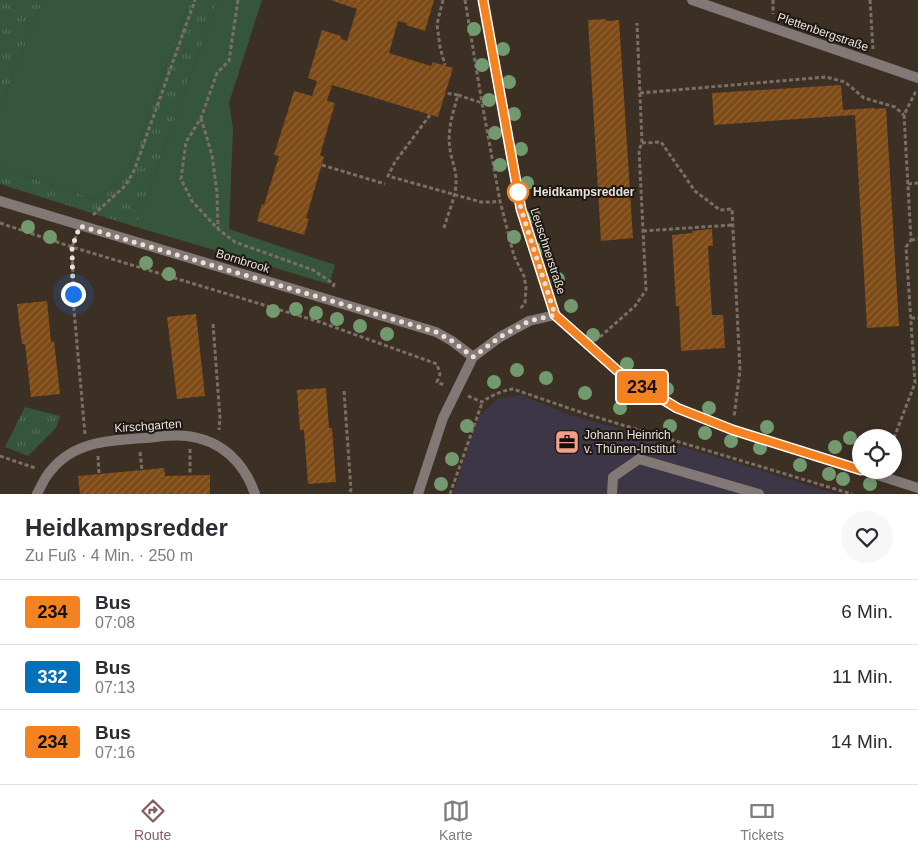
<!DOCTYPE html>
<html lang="de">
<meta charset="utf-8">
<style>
:root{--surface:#fff;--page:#f7f7f7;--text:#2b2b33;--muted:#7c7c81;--line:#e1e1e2;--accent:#865e5c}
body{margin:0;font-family:Arial,sans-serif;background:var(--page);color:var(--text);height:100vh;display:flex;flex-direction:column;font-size:19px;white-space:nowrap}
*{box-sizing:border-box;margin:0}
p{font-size:16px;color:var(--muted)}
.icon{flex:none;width:28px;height:28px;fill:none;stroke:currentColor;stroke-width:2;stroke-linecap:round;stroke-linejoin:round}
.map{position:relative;height:494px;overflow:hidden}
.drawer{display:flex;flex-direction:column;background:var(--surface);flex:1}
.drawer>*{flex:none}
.badge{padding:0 10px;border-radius:4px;font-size:18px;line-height:32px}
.controls{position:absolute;left:852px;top:429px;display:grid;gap:10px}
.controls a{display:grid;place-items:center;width:50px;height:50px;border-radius:50%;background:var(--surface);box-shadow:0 2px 12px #0003;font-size:25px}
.you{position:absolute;width:25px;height:25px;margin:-12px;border:4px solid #fff;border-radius:50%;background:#1a73e8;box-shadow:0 0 0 8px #1a73e833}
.map>.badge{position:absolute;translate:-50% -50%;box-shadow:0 0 0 2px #fff}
.round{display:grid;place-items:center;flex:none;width:52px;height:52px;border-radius:26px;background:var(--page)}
.headline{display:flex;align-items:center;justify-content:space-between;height:85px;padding:0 25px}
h1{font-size:24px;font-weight:700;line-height:38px}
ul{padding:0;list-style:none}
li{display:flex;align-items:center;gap:15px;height:65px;padding:0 25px;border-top:1px solid var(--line)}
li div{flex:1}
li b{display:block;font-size:19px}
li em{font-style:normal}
li .badge{min-width:55px;font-weight:700;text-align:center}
.menu{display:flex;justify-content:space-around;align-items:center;height:70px;border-top:1px solid var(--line);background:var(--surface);font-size:14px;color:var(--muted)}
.menu a{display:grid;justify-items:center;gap:2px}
.menu .selected{color:var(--accent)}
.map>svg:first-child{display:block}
.commercial{fill:#3d3646}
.park{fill:url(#park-tufts)}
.garden{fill:#35563a}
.building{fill:url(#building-hatch)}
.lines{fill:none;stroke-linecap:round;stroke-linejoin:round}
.path{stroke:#7a6e65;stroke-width:3;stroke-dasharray:4 2.5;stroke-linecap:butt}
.service{stroke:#827876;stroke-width:10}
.minor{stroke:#827876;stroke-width:10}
.tree{fill:#729a6e}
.line-casing{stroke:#fff;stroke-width:11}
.line{stroke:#f58220;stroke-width:8}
.walk{stroke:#e9e0d9;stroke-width:5;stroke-dasharray:0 9}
.stop-dot{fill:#fff;stroke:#f58220;stroke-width:2.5}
.labels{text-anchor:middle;stroke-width:4;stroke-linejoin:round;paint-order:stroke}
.street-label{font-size:12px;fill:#e9e0d9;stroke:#1e1813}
.stop-label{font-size:12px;font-weight:bold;fill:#e9e0d9;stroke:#1e1813;text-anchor:start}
.poi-label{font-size:12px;fill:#e9e0d9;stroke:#1e1813;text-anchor:start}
</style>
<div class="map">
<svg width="918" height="494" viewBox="0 0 918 494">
<defs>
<pattern id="park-tufts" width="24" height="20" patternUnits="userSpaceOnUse" patternTransform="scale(1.25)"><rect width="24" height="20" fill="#35563a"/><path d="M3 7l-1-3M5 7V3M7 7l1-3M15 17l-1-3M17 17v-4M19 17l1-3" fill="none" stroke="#526e56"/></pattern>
<pattern id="building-hatch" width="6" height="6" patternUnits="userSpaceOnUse" patternTransform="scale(1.25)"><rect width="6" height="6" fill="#7e4a16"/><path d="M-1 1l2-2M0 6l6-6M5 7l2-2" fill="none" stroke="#906437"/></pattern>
</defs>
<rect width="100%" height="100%" fill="#3c2f24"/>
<path class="commercial" d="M 521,395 L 570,415 L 717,457 L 837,494 L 453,494 L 478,418 L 497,399 Z"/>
<path class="park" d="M 0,0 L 43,0 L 0,108 Z
M 190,0 L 218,0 L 136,227 L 0,184 L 0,167 L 95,199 L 118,182 L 132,163 Z
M 25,407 L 60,416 L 56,428 L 28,456 L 5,447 Z"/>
<path class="garden" d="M 43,0 L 190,0 L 132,163 L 118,182 L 95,199 L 0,167 L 0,108 Z
M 218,0 L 262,0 L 229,103 L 233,128 L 229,229 L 335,265 L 329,284 L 136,227 Z"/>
<path class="building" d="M 330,0 L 434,0 L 425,31 L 406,25 L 407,23 L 398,21 L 389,53 L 431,66 L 433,62 L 453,68 L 438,117 L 332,85 L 327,101 L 335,103 L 320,155 L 324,157 L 306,218 L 309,219 L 304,235 L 257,221 L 262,204 L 264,205 L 279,156 L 274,155 L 294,91 L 312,96 L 317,81 L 308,78 L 322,30 L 341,36 L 341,39 L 347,41 L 357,9 Z
M 606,19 L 607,21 L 619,20 L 633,238 L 601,241 L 588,20 Z
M 841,85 L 843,110 L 874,108 L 874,109 L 886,108 L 899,326 L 867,328 L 855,115 L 714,125 L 712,93 Z
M 712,229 L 713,246 L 708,246 L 712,315 L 723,315 L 725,348 L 681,351 L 679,306 L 676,306 L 672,235 L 692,233 L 692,231 Z
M 47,301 L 51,342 L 54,341 L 60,394 L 31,397 L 25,344 L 22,344 L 17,304 Z
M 196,314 L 205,396 L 177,399 L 167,317 Z
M 326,388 L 329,428 L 332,428 L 336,482 L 308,484 L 304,430 L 300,430 L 297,390 Z
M 164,468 L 165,476 L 210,475 L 210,494 L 80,494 L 78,476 Z"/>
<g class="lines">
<path class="path" d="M 238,0 L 229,61 L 217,73 L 201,118 L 186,142 L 181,179 L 192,201 L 218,229 L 235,242 L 313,270 L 334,284 L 333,287
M 443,0 L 437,24 L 440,47 L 445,65
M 465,0 L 482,103
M 773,0 L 773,14
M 870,0 L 873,49
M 640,93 L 826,77 L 845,82 L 864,98 L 895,107 L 904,115
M 458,95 L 482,103 L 500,201 L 514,256 L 524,276 L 526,287 L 525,303 L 520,309
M 430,115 L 395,162 L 388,176 L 481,202 L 493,202 L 500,201
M 201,118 L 212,155 L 217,193 L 218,229
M 642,143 L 661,142 L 695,191 L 720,210 L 732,209 L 740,370 L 734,417
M 322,165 L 385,184
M 908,184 L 918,183
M 93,215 L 125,186 L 134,171 L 195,0
M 0,223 L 72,247 L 320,322 L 437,364 L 440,374 L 437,382 L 444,385
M 444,228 C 448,213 457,195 456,179 C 456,169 451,159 450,149 C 447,130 453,113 458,95 L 445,93
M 643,231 L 732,225
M 76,236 L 72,247 L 74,310 L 85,434
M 911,240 L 918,239
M 911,318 L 918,318
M 213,324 L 220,418 L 219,430
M 600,337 L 635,306 L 646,290 L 639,150 L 642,143 L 637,23
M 344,391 L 351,490 L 348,494
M 468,396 L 482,402 C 492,395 501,391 513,389 L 586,414 L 852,494
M 894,438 L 915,383 L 906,247 L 911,240 L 904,115 L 916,91
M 190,449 L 190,475
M 140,452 L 142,470
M 0,456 L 35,468
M 98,456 L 99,474
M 450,494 L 482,403"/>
<path class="service" d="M 612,494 L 613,477 L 639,459 L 759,494"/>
<path class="minor" d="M 483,0 L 521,209 L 555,315 L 620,373 L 677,408 L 733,430 L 861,470
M 692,0 L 918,78
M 0,201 L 436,332 L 452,341 L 473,357
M 862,470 L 918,488
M 37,494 C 40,488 43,482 46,477 C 70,441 106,441 145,438 C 158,437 173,434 187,436 C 221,440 244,462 255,494
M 418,494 L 443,418 L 473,357 L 500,337 L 529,321 L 555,315"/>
</g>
<g class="tree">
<circle cx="474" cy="29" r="7"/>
<circle cx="503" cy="49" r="7"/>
<circle cx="482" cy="65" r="7"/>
<circle cx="509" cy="82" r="7"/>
<circle cx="489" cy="100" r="7"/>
<circle cx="514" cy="114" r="7"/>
<circle cx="495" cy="133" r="7"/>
<circle cx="521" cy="149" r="7"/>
<circle cx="500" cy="165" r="7"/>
<circle cx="527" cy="183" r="7"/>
<circle cx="534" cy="216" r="7"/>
<circle cx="28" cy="227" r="7"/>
<circle cx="50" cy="237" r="7"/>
<circle cx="514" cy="237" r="7"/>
<circle cx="544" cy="247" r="7"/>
<circle cx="146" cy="263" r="7"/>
<circle cx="169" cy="274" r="7"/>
<circle cx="558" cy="279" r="7"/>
<circle cx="571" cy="306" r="7"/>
<circle cx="296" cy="309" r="7"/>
<circle cx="273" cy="311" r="7"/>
<circle cx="316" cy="313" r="7"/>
<circle cx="337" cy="319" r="7"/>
<circle cx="360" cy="326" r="7"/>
<circle cx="387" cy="334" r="7"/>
<circle cx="593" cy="335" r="7"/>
<circle cx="627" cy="364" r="7"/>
<circle cx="517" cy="370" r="7"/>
<circle cx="546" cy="378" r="7"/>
<circle cx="494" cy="382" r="7"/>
<circle cx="667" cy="389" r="7"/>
<circle cx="585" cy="393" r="7"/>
<circle cx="620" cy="408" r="7"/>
<circle cx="709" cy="408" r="7"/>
<circle cx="467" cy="426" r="7"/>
<circle cx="670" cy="426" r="7"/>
<circle cx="767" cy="427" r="7"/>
<circle cx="705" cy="433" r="7"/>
<circle cx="850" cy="438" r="7"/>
<circle cx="731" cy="441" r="7"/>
<circle cx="835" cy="447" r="7"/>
<circle cx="760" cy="448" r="7"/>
<circle cx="452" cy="459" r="7"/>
<circle cx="800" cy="465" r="7"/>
<circle cx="829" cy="474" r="7"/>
<circle cx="843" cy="479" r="7"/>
<circle cx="441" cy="484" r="7"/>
<circle cx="870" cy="484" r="7"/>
</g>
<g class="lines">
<defs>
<path id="line" d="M 483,0 L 521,209 L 555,315 L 620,373 L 677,408 L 733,430 L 861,470"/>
</defs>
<use href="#line" class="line-casing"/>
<use href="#line" class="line"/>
<path class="walk" d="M 73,294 L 72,247 L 80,226 L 436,332 L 452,341 L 473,357 L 500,337 L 529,321 L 555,315 L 521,209 L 518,192"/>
</g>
<defs>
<symbol id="office-square" viewBox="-11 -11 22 22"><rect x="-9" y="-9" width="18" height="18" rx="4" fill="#f59d8d" stroke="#1e1813"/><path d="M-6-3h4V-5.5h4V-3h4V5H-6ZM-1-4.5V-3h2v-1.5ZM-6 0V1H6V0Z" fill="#111"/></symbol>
</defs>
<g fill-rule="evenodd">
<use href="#office-square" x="553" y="428" width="28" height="28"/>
</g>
<circle class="stop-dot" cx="518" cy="192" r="10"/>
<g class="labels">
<g class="street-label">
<text transform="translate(823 32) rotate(19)" y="4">Plettenbergstraße</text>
<text transform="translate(548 251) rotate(72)" y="4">Leuschnerstraße</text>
<text transform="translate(243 261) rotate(17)" y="4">Bornbrook</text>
<text transform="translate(148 426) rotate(-4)" y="4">Kirschgarten</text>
</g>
<g class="stop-label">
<text x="533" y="196">Heidkampsredder</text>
</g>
<g class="poi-label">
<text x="584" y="439">Johann Heinrich<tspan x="584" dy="14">v. Thünen-Institut</tspan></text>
</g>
</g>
</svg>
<div class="controls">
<a><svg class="icon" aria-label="locate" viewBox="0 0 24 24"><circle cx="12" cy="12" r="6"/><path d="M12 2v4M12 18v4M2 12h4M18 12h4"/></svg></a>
</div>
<div class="you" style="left:73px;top:294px"></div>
<b class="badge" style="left:642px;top:387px;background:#f58220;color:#111">234</b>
</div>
<section class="drawer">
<div class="headline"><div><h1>Heidkampsredder</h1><p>Zu Fuß · 4 Min. · 250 m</p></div><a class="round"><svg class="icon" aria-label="heart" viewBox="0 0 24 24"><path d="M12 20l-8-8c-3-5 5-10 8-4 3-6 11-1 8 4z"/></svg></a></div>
<ul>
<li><span class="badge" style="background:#f58220;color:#111">234</span><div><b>Bus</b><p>07:08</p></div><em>6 Min.</em></li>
<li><span class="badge" style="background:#0072bc;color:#fff">332</span><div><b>Bus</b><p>07:13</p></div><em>11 Min.</em></li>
<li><span class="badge" style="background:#f58220;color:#111">234</span><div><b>Bus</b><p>07:16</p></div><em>14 Min.</em></li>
</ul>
</section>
<nav class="menu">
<a class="selected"><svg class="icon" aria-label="directions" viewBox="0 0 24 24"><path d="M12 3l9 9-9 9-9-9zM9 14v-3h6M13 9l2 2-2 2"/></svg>Route</a>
<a><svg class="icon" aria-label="map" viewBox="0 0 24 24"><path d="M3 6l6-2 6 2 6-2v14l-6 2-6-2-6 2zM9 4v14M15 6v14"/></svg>Karte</a>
<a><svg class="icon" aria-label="tickets" viewBox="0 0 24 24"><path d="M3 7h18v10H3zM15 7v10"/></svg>Tickets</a>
</nav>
